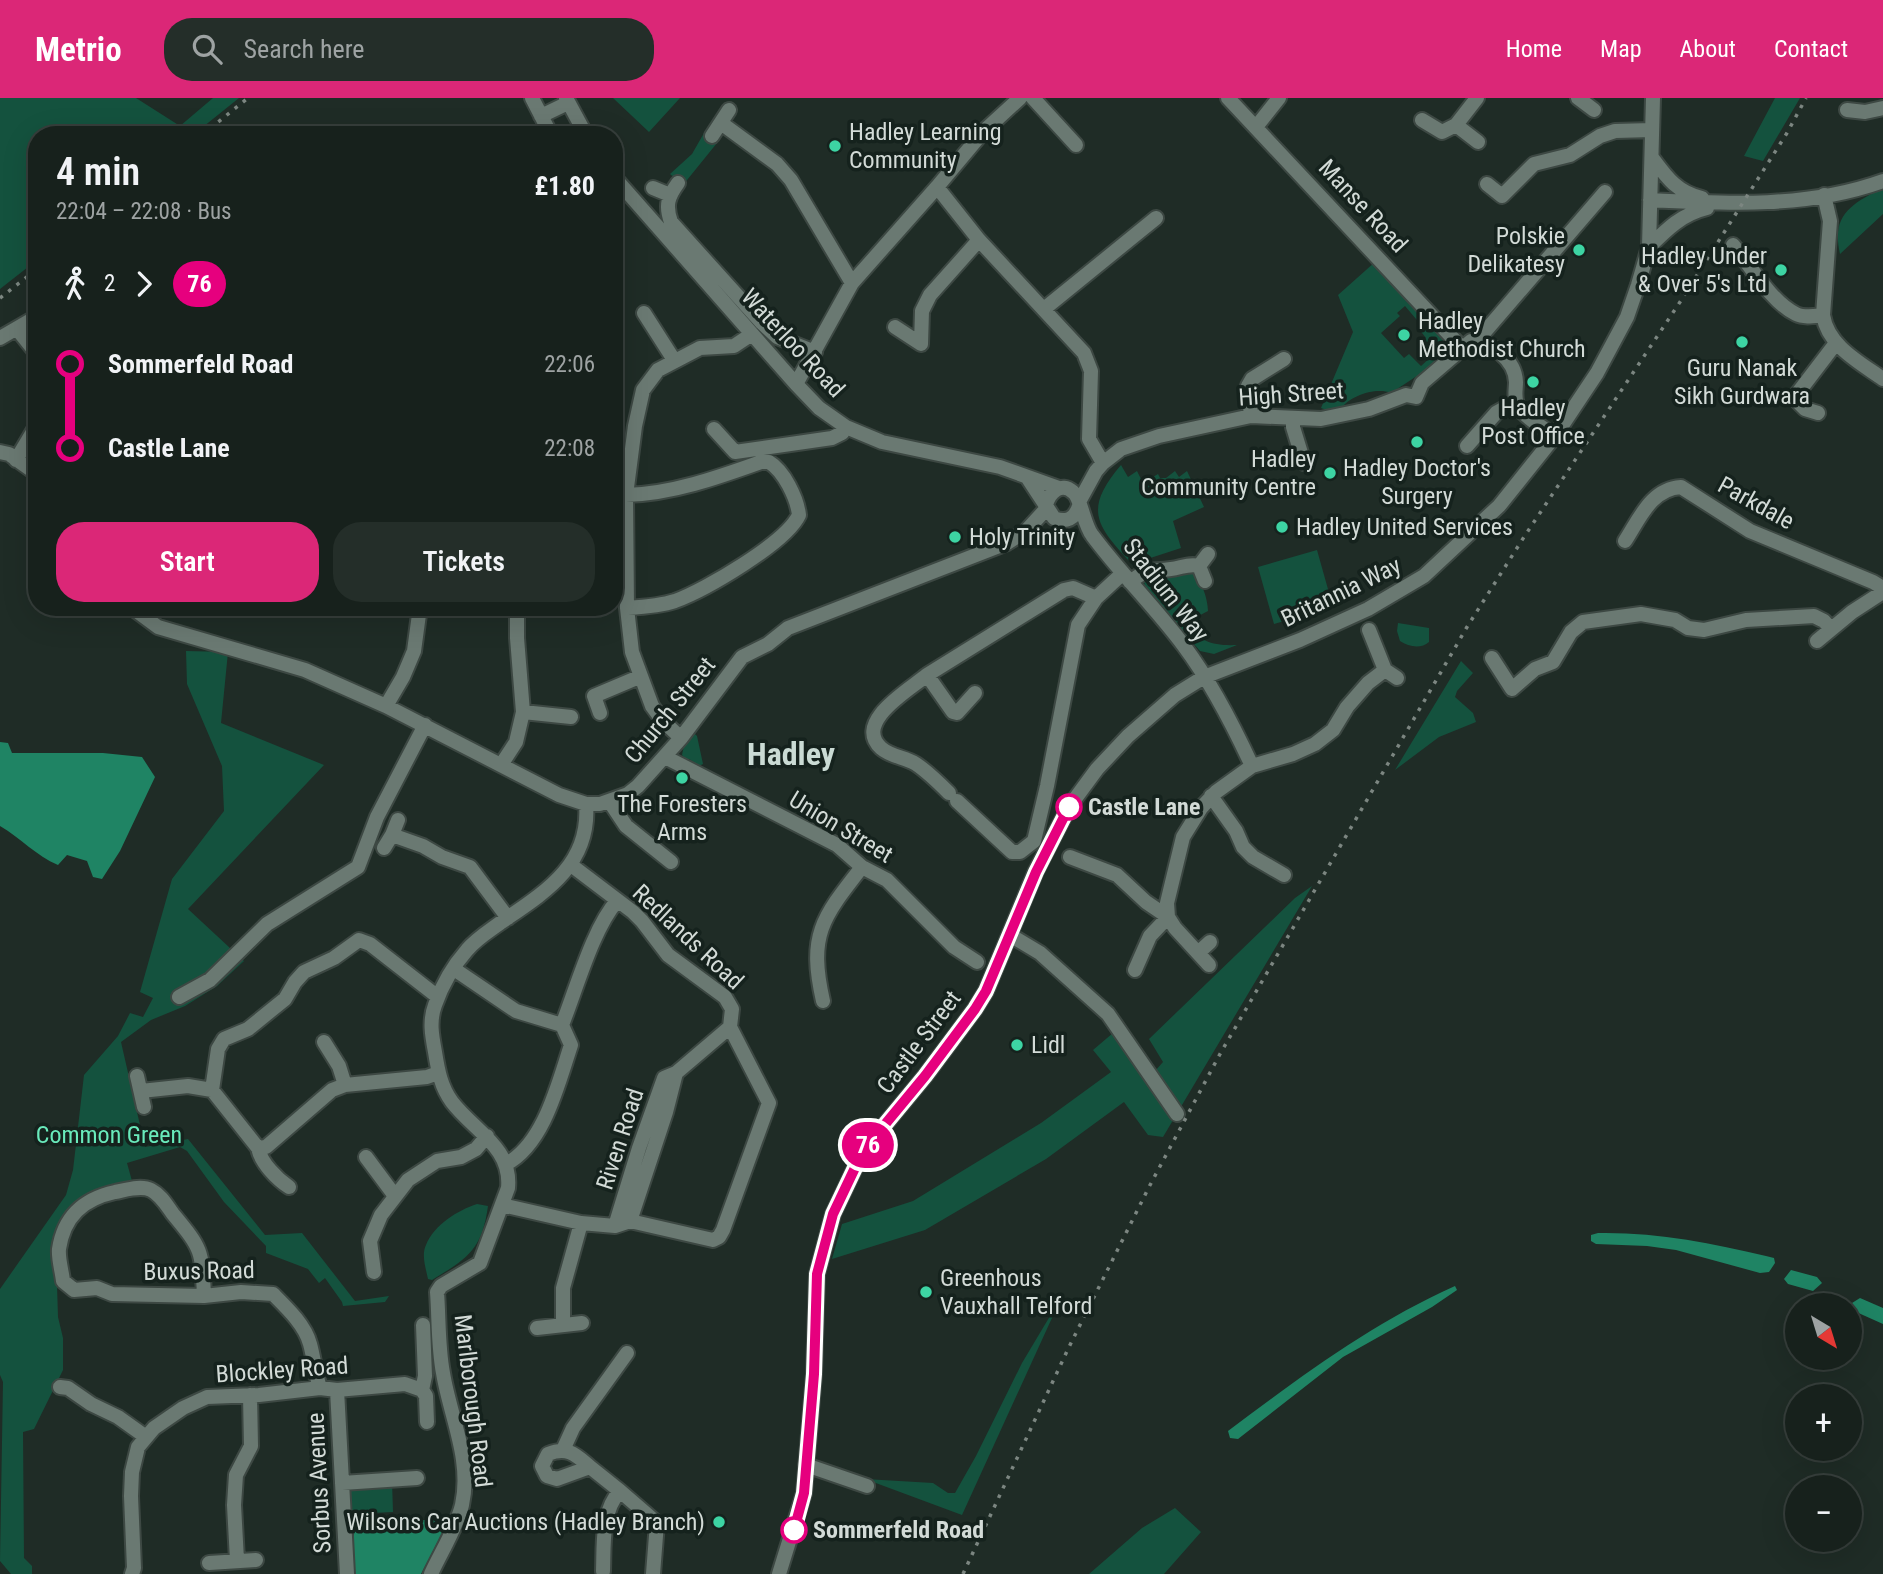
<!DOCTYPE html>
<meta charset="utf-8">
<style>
:root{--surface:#17211c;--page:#242e29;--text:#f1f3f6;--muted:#9ea3a3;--line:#363e3b;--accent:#db2777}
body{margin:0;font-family:"Roboto Condensed",sans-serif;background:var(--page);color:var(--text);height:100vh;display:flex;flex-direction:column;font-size:26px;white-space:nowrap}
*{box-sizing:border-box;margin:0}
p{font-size:23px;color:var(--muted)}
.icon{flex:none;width:38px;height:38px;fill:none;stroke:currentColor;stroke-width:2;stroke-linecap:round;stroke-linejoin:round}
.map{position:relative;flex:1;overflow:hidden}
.drawer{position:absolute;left:28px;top:28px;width:595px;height:490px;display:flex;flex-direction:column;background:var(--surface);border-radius:28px;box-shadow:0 7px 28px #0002,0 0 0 2px var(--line)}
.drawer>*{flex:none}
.badge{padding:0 14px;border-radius:23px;font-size:24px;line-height:46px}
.needle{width:46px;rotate:142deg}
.buttons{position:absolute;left:1785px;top:1195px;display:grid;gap:14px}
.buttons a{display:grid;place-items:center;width:77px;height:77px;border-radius:50%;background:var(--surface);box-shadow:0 7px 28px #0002,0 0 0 2px var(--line);font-size:35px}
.map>.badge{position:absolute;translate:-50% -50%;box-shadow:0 0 0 4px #fff}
.legs{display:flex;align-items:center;gap:10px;height:77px;padding:0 28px;font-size:23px}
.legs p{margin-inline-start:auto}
.overview{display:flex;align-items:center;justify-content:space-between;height:119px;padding:0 28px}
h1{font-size:38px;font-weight:600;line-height:52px}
.action{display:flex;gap:14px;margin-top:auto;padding:14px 28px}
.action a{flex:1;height:80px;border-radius:28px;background:var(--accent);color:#fff;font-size:28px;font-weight:600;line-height:80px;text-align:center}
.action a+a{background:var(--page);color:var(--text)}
ul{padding:0 28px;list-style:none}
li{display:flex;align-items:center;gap:24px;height:84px;font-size:26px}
li i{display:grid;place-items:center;width:10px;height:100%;margin:0 9px;background:currentColor}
li i::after{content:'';width:18px;height:18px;margin:-9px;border:5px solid;border-radius:50%;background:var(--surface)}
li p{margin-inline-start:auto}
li:first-child i{background:linear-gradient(#0000 50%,currentColor 0)}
li:last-child i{background:linear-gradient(currentColor 50%,#0000 0)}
header{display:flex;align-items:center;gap:42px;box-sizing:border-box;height:98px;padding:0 35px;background:var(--accent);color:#fff}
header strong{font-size:33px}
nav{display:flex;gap:38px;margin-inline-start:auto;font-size:24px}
.search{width:490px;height:63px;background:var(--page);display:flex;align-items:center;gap:18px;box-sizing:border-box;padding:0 24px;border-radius:28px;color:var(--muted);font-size:26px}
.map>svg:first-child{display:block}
.green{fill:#14523e;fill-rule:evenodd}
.water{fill:#1f8464}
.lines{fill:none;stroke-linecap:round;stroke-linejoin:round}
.minor-casing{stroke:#3d4843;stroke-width:18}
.minor{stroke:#6a7972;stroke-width:14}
.rail{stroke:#7c8681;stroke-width:3.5;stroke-dasharray:3.5 7;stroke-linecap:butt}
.line-1-casing{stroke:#fff;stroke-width:16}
.line-1{stroke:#e6007e;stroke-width:10}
.poi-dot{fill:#3dd4a3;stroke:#15221d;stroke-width:2.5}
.stop-1-dot{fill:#fff;stroke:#e6007e;stroke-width:3.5}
.labels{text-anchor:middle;stroke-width:7;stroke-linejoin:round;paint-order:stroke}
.poi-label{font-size:24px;fill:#d3dbd7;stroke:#15221d;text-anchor:start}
.street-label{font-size:24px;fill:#d3dbd7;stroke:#15221d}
.stop-label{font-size:24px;font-weight:bold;fill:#d3dbd7;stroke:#15221d;text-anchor:start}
.park-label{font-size:24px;fill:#69eabb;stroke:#15221d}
.district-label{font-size:32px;font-weight:bold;fill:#cadbd4;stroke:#15221d}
</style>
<header>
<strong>Metrio</strong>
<div class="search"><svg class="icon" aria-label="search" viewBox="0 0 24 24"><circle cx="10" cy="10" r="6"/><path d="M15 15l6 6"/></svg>Search here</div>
<nav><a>Home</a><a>Map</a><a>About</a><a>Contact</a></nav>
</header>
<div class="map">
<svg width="1883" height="1476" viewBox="0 0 1883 1476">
<rect width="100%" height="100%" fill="#1f2c26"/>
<path class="green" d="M 0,0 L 136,0 L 180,28 L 213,0 L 239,0 L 193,37 L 37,37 L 37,162 L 0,191 Z
M 613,0 L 680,0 L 649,34 Z
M 1775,0 L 1800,0 L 1763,63 L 1744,58 Z
M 704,35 L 717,45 L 683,87 L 670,76 L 692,56 Z
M 1883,90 L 1883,116 L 1840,156 C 1831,117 1851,106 1883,90 Z
M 1375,164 L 1447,242 L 1446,252 L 1423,274 L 1391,295 C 1376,289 1349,298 1341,311 L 1329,313 L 1321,310 L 1353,234 L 1338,197 ZM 1405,208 L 1422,228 L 1419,231 L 1426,240 L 1421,245 L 1432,258 L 1421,268 L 1409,256 L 1404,260 L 1381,235 L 1400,218 L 1397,215 Z
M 1121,367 L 1128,379 L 1137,373 L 1143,385 L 1158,376 L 1160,380 L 1166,380 L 1175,373 L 1179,379 L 1187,373 L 1204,409 L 1173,423 L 1181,450 L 1132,466 C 1096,427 1083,412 1121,367 Z
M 1317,452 L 1333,509 L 1274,526 L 1258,469 Z
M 1191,472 C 1201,480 1208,501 1208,513 L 1185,525 C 1200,544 1213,548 1237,547 L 1214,556 L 1200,553 L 1145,490 L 1144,483 L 1149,477 Z
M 1398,525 L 1429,530 L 1429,544 C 1421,551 1409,549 1400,543 L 1397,533 Z
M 186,553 L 228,554 L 221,625 L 324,667 L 188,811 L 244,863 L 217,888 L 185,908 L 151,922 L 121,944 L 145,1049 L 188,1041 L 265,1137 L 302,1135 L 355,1203 L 389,1198 L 385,1204 L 343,1208 L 342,1204 L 325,1180 L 319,1185 L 308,1171 L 266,1155 L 266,1148 L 224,1104 L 187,1053 L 180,1049 L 127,1065 L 132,1083 L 89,1095 L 77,1104 L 56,1155 L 58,1219 L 63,1240 L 63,1272 L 34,1331 L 23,1334 L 24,1460 L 32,1468 L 32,1476 L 11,1476 L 0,1463 L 3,1284 L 0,1277 L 0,1191 L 66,1097 L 73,1072 L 84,977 L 118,938 L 130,915 L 143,919 L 153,900 L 140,894 L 172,781 L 224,713 L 222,668 L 187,586 Z
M 1461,563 L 1473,575 L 1457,593 L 1455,599 L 1473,615 L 1476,624 L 1439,639 L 1395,672 Z
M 694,635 L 697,638 L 703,666 L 699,668 L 689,661 L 686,662 L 682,657 L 684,647 Z
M 1312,788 L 1163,1039 L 1148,1037 L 1124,1004 L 1046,1061 L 925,1132 L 832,1161 L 842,1126 L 913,1103 L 1041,1025 L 1111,974 L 1093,952 L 1113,935 L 1148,981 L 1163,964 L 1149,941 L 1295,800 Z
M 477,1106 L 488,1108 C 482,1152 468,1160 432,1182 L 428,1181 C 426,1171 421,1157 426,1147 C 434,1127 458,1112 477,1106 Z
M 1062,1198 L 962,1417 L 865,1381 L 933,1385 L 948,1395 L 955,1395 L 976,1358 L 1022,1265 Z
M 392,1383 L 393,1414 L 351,1416 L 351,1387 Z
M 1175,1410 L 1201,1434 L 1164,1476 L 1089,1476 L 1142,1430 Z"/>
<path class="water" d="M 0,644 L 8,645 L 12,655 L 103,655 L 142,659 L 155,679 L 120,753 L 102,781 L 93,779 L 87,763 L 67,757 L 58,767 C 36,758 21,740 0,728 Z
M 1598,1135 C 1656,1134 1711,1145 1766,1158 L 1774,1160 L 1775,1165 L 1769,1174 L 1760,1175 L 1676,1152 L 1647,1148 L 1596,1146 L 1591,1143 L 1591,1137 Z
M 1791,1172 L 1817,1179 L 1822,1185 L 1813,1193 L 1788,1186 L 1784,1181 Z
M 1455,1188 L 1457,1192 L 1432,1209 L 1343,1259 L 1238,1341 L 1230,1340 L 1228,1333 C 1300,1279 1372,1225 1455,1188 Z
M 1860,1200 L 1883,1210 L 1883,1226 L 1854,1213 L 1852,1205 Z
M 371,1422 L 449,1422 L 421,1476 L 353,1476 C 351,1458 347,1437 363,1424 Z"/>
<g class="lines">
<defs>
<path id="minor" d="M 532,0 L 550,35
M 566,0 L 586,37
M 1033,0 L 1076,47
M 1228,0 L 1462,250
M 1578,0 L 1594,12
M 1847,12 L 1865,14 L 1883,10
M 541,18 L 568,5
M 1422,22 L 1442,34 L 1456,27 L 1477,0
M 721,25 L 777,66 L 791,82 L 852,185
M 1456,27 L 1478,44
M 1256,29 L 1279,0
M 712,38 L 729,12
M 1653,61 C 1667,80 1678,95 1702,100
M 614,79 L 796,286 L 819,310 L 846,329 L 882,344 L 1000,369 L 1059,390
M 678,85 C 668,99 665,107 671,124 L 762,225 L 777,239 L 815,254
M 1487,86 L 1502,98 L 1534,66 L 1570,57 L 1600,38 L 1615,33 L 1652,32
M 937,89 L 979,142 L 1084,255 L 1091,273 L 1089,341 L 1103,365
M 653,90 L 670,97
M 1824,97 L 1830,123 L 1823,217 C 1828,248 1859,264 1883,281
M 1650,102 C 1728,106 1808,110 1883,83
M 1733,147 C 1750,167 1771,204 1796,216 C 1804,220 1814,218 1823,217
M 1649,149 C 1667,131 1682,116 1707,110
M 1044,211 L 1156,120
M 644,215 L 674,262
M 895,229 L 921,246 L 922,213 L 930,197 L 979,142
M 17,231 L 37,256
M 0,240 L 31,222
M 1476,244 L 1605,94
M 796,286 L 852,185 L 937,89 L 983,34 L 1020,0
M 1818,315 L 1805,311 L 1794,300 L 1836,245
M 1251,318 L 1248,288 L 1252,281 L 1284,261
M 1293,320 L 1293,329 L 1304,365
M 714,331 L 735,354 L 832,340 L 842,335 L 846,329
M 1467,348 L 1496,315 L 1516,304
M 0,354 L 9,356 L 37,376
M 16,362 L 37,327
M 1027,379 L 1054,420 C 1066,425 1075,421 1079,408
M 626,397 C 672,396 719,379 761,364 L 769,364 C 784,373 797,400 799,417 C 786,445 705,492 675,503 C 660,508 643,509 627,510
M 1079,404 L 1096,373 L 1103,365 L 1121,351 L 1159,338 L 1251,318 L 1321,321 L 1369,311 L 1406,297 L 1416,299 L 1422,285 L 1471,243 C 1492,245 1515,261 1516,284 C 1516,291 1514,299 1517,306 C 1523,319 1544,330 1555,338
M 1046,407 C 1049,395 1061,383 1073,394 C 1081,400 1084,427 1092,437 C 1120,475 1155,509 1184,548 C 1211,584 1233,627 1252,668
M 1625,443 C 1640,420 1651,391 1681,389 L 1750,433 L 1873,484 L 1878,487 L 1883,494
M 1199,468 L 1208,456
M 1130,484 C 1149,469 1150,474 1171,471 C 1181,470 1189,465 1199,468 L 1205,483
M 131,509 L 158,529 L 305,572 L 386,608 L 559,697 L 586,706 L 600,706 L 628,696 L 638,688 L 681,640 L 742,559 L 768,546 L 788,530 L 1007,445 L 1026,433 L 1047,410
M 1369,532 L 1385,572 L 1397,580
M 1817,543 L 1852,514 L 1883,494
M 1492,560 L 1512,591 L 1535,571 L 1553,564 L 1571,534 L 1583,524 L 1641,516 L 1675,522 L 1688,530 L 1704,532 L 1746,522 L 1814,518 L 1824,523 L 1831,531
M 927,577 L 1064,492 L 1073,490 L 1096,500
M 386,608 L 403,579 L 414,553 L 420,509
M 523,614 L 571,619
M 600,615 L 594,598 L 639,579
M 681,640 L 663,623 L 652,608 L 632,554 L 627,510 L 626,397 L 635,328 L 643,292 L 658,272 L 700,250 L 734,248 L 752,236
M 665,659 L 837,747 L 862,769 L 887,782 L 954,849 L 977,864
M 501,667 L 516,644 L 523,614 L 517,540 L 517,509
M 949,695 C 939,685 928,674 916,666 C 905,659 891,659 881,650 C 853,624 909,592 927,577 L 953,614 L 957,615 L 975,595
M 1211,698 L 1236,733 L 1243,749 L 1253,759 L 1284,777
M 957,703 L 1012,754 L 1020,754 L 1034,743 L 1047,688 L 1078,527 L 1096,500 L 1123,475
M 610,704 L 626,728 L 671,764
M 392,737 L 398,722
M 384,750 L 392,737 L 423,748 L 442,759 L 470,769 L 508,820
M 1070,759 L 1117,777 L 1146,804 L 1168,819 L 1150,838 L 1135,872
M 1010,837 L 1040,855 L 1108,916 L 1177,1016
M 1199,854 L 1210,844
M 1209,867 L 1175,830 L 1168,819 L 1167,805 L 1183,739 L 1201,710 L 1216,694 L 1252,668 L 1293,656 L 1315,646 L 1333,632 L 1347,609 L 1368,585 L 1385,572
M 454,871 L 516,913 L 562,927 L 571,947 C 558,986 544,1046 506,1066
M 179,899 L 210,882 L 267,826 L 358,769 L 377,719 L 425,627
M 823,903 C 808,837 822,820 862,769
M 562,927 C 576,892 593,830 617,803
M 324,944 L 339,968 L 345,987
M 137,978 L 144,1009
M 212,992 L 218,951 L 224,941 L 248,931 L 285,901 L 295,884 L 304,874 L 334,860 L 359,842 L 370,846 L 438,899
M 141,993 L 188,988 L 212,992 L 258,1050 L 266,1049 L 332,992 L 345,987 L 427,979 L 438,975
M 258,1050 C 261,1065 277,1081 289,1089
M 366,1059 L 395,1098
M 502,1107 L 581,1125 L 615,1128 L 630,1123 L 713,1142 L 719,1139 L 723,1132 L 769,1005 L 730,929 L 732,911 L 725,899 L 668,857 L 642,823 L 633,814 L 571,767
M 630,1123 L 666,1014 L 676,975 L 730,929
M 615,1128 L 639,1050 L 664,980 L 676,975
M 374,1174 L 370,1143 L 381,1117 L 408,1082 L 437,1063 L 461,1059 L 476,1051 L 487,1038
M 204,1198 C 202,1152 202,1151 173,1116 C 167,1108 161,1097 151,1092 C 141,1087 126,1092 115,1094 C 83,1101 64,1118 59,1151 C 58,1161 62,1173 63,1183 L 74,1192 L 97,1190 L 112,1196 L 204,1198 L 241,1194 L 273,1196 C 287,1210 305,1227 310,1246 C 314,1260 315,1275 320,1290
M 563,1227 L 563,1190 L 581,1125
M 537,1230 L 582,1225
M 60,1289 L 68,1290 L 91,1306 L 118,1319 L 146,1339
M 337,1292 L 347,1476
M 422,1292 L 425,1278 L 423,1227
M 563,1352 L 573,1330 L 627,1255
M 806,1367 L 867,1388
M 590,1369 C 576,1357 568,1348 548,1356 L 542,1368 L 547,1378 L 557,1381 L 590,1369 L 620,1393
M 342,1385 L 417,1380
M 237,1462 L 234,1407 L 236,1377 L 251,1348 L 250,1297
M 209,1465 L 256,1462
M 603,1473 C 604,1448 601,1413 620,1393 L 657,1425 L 653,1476
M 132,1476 L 134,1470 L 131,1398 L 132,1374 L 138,1349 L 154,1330 L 183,1310 L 207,1299 L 259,1297 L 320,1290 L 337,1292 L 405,1286 L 422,1292 L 426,1298 L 427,1324
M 431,1476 C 441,1454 456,1431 462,1407 C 472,1362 450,1318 443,1275 C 438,1249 439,1221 437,1194 L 441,1188 L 480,1165 L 508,1090 C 512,1049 474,1033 452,1004 C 441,989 438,973 435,954 C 432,938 429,923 435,907 C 442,887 453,868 467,852 C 476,841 489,833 500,825 C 544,795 591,767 586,706
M 779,1476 L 804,1395 L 814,1276 L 817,1176 L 833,1116 L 863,1053 L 925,978 L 975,911 L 986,893 L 1036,773 L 1069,709 L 1097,671 L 1128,638 L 1175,597 L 1204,579 L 1300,542 L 1368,511 L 1424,478 L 1499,408 L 1555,338 L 1597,275 L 1627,219 L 1638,187 L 1649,149 L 1653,0"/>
</defs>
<use href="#minor" class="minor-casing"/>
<use href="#minor" class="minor"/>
<path class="rail" d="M 202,37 L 248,0
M 0,200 L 37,171
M 963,1476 L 1068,1251 L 1149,1089 L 1220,956 L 1467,529 L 1524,439 L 1680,204 L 1787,35 L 1806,0"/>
</g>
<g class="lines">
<defs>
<path id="line-1" d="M 794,1432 L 804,1395 L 814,1276 L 817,1176 L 833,1116 L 863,1053 L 925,978 L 975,911 L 986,893 L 1036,774 L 1069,709"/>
</defs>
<use href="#line-1" class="line-1-casing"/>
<use href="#line-1" class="line-1"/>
</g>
<g class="poi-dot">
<circle cx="835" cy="48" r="7"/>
<circle cx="1579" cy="152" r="7"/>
<circle cx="1781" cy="172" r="7"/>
<circle cx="1404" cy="237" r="7"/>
<circle cx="1742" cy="244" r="7"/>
<circle cx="1533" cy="284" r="7"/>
<circle cx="1417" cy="344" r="7"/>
<circle cx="1330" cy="375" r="7"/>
<circle cx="1282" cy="429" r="7"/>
<circle cx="955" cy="439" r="7"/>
<circle cx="682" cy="680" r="7"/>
<circle cx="1017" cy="947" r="7"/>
<circle cx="926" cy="1194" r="7"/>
<circle cx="719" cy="1424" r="7"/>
</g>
<g class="stop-1-dot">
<circle cx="1069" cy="709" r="12"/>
<circle cx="794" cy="1432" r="12"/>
</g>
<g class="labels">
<g class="poi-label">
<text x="849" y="42">Hadley Learning<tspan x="849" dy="28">Community</tspan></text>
<text x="1565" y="146" text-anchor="end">Polskie<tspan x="1565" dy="28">Delikatesy</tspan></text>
<text x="1767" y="166" text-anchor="end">Hadley Under<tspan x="1767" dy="28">&amp; Over 5's Ltd</tspan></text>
<text x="1418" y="231">Hadley<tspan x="1418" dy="28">Methodist Church</tspan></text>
<text x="1742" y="278" text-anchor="middle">Guru Nanak<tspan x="1742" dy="28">Sikh Gurdwara</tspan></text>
<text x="1533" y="318" text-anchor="middle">Hadley<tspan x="1533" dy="28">Post Office</tspan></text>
<text x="1316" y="369" text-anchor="end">Hadley<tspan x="1316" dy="28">Community Centre</tspan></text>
<text x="1417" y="378" text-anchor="middle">Hadley Doctor's<tspan x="1417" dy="28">Surgery</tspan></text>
<text x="1296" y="437">Hadley United Services</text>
<text x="969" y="447">Holy Trinity</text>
<text x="682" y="714" text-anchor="middle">The Foresters<tspan x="682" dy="28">Arms</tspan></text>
<text x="1031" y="955">Lidl</text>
<text x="940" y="1188">Greenhous<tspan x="940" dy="28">Vauxhall Telford</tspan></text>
<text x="705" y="1432" text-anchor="end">Wilsons Car Auctions (Hadley Branch)</text>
</g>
<g class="street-label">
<text transform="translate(1363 108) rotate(47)" y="8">Manse Road</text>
<text transform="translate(793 245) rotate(47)" y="8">Waterloo Road</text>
<text transform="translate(1291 296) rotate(-4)" y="8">High Street</text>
<text transform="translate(1756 405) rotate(29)" y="8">Parkdale</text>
<text transform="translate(1166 492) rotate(52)" y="8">Stadium Way</text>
<text transform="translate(1341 494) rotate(-26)" y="8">Britannia Way</text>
<text transform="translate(670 612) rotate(-51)" y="8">Church Street</text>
<text transform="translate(841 729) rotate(31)" y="8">Union Street</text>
<text transform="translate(688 839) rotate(43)" y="8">Redlands Road</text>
<text transform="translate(919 944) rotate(-53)" y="8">Castle Street</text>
<text transform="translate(620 1041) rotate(-72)" y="8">Riven Road</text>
<text transform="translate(199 1173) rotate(-1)" y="8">Buxus Road</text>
<text transform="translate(282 1272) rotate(-4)" y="8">Blockley Road</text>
<text transform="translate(473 1303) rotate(83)" y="8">Marlborough Road</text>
<text transform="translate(319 1385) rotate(-93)" y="8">Sorbus Avenue</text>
</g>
<g class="stop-label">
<text x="1088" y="717">Castle Lane</text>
<text x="813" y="1440">Sommerfeld Road</text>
</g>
<g class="park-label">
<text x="109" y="1045">Common Green</text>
</g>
<g class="district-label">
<text x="791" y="667">Hadley</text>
</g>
</g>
</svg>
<div class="buttons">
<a><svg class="needle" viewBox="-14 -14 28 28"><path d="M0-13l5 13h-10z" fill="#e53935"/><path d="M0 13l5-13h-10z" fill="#9ea3a3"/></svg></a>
<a>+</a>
<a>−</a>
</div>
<b class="badge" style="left:868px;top:1047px;background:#e6007e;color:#fff">76</b>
<section class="drawer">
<div class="overview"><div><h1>4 min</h1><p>22:04 – 22:08 · Bus</p></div><b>£1.80</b></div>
<div class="legs"><svg class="icon" aria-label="walk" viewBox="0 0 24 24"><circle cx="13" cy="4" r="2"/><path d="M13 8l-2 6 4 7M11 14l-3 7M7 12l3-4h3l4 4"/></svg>2<svg class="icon" aria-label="forward" viewBox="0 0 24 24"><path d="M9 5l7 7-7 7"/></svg><b class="badge" style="background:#e6007e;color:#fff">76</b></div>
<ul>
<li><i style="color:#e6007e"></i><b>Sommerfeld Road</b><p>22:06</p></li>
<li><i style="color:#e6007e"></i><b>Castle Lane</b><p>22:08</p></li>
</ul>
<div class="action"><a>Start</a><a>Tickets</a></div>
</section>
</div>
